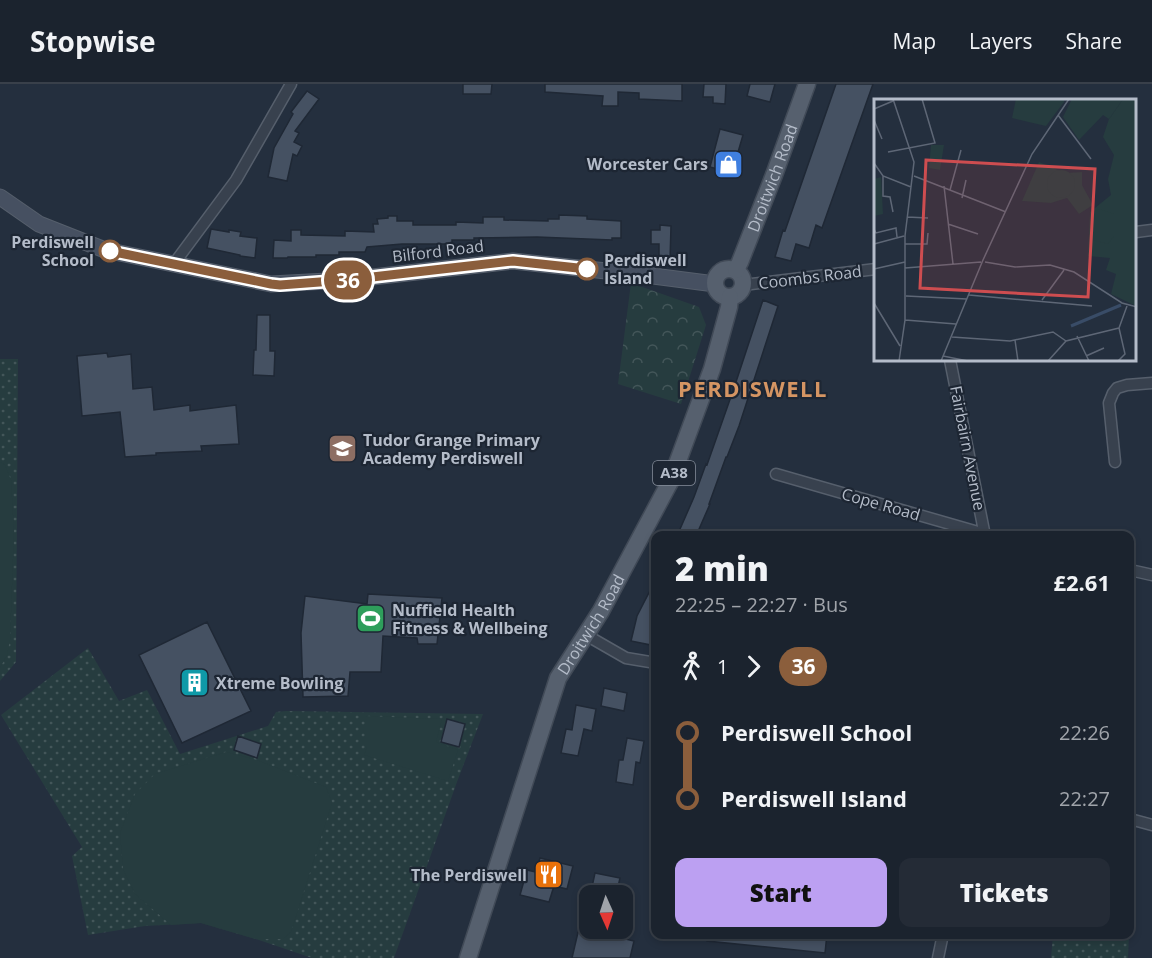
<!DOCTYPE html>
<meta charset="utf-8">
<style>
:root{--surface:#1b232e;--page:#242b36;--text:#f1f3f6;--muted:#a0a4aa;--line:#39404a;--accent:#bca0f2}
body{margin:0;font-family:"Open Sans",sans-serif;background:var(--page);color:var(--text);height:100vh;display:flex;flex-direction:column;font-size:22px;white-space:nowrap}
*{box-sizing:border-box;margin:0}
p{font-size:20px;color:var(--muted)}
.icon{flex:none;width:33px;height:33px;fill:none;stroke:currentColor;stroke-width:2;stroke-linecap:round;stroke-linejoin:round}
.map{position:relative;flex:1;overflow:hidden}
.details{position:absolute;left:651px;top:447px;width:483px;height:408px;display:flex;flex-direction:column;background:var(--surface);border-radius:12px;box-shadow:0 3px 9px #0003,0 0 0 2px var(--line)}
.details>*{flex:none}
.badge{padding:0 12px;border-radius:20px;font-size:21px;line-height:39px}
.needle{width:39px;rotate:177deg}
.controls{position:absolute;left:579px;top:801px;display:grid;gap:12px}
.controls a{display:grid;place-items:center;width:54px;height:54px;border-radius:12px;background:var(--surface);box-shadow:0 3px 9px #0003,0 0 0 2px var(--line);font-size:30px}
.map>.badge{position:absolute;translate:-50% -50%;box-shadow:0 0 0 3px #fff}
.legs{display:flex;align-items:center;gap:9px;height:66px;padding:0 24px;font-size:20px}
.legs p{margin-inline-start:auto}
.summary{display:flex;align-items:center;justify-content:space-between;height:102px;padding:0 24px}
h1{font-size:33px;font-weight:800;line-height:45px}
.action{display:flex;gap:12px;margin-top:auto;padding:12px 24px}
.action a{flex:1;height:69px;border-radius:12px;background:var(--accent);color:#111;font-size:24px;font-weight:800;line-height:69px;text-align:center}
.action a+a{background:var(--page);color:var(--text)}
ul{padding:0 24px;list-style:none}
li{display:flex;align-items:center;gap:21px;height:66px;font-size:22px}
li i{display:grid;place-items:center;width:9px;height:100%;margin:0 8px;background:currentColor}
li i::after{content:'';width:15px;height:15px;margin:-8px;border:4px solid;border-radius:50%;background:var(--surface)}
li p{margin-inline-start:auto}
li:first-child i{background:linear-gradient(#0000 50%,currentColor 0)}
li:last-child i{background:linear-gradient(currentColor 50%,#0000 0)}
header{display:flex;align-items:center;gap:36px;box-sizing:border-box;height:84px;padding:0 30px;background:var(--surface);border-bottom:2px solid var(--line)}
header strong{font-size:28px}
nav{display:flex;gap:33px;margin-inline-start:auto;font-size:21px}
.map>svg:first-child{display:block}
.grass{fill:url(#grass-dots)}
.forest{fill:url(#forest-crowns)}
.garden{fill:#263c3f}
.building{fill:#455162;stroke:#1f2835;stroke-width:1.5}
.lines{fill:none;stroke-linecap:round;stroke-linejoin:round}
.street-casing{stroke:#565f6c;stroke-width:13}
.secondary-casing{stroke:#565f6c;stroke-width:17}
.primary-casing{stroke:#414a57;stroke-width:19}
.street{stroke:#38414e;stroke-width:10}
.secondary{stroke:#465061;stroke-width:15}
.primary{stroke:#56606e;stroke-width:16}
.line-1-casing{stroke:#fff;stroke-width:14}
.line-1{stroke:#8b5e3c;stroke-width:9}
.stop-1-dot{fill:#fff;stroke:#8b5e3c;stroke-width:3}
.labels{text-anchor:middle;stroke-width:4.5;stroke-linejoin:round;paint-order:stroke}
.shield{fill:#1d2633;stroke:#878f9c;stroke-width:1.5}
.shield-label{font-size:15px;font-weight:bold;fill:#b4bcc9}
.poi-label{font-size:16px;font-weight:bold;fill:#b4bcc9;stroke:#1d2633;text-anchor:start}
.street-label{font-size:16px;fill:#b4bcc9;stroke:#1d2633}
.stop-label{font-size:16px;font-weight:bold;fill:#b4bcc9;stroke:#1d2633;text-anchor:end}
.district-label{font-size:22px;font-weight:bold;letter-spacing:1.5px;fill:#d59563;stroke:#1d2633}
.inset-river{fill:none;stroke:#394c67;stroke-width:3}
.inset-road{fill:none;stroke:#5e6776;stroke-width:1.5}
.view{fill:#ce4d50;fill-opacity:0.15;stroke:#ce4d50;stroke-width:3}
.inset-edge{fill:none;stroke:#b4bcc9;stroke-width:3}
</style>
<header>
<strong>Stopwise</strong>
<nav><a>Map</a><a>Layers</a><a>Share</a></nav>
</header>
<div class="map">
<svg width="1152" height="874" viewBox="0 0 1152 874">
<defs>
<pattern id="grass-dots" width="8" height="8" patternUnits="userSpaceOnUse" patternTransform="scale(1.5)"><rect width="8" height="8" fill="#263c3f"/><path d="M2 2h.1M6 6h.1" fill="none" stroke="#435659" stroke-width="1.8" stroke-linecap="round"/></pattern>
<pattern id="forest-crowns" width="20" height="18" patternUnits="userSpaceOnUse" patternTransform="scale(1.5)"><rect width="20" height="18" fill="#263c3f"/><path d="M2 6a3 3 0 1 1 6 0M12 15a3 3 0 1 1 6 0" fill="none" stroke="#435659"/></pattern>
</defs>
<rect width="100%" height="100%" fill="#242f3e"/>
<path class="grass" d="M 0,275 L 18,275 L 16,578 L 0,597 Z
M 88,564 L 119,617 L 147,606 L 180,670 L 268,642 L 276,628 L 286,627 L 483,630 L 457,698 L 394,874 L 312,874 L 256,855 L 201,839 L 145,842 L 88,851 L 72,772 L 82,763 L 1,631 Z
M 1053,851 L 1129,851 L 1128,874 L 1051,874 Z"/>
<path class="forest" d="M 631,199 L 699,223 L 706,241 L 681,320 L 618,300 Z"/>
<path class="garden" d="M 0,378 L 5,381 L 11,396 L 14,448 L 10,556 L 7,571 L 0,584 Z
M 365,632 L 442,635 L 436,658 L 458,666 L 448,697 L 364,671 L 367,663 L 365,662 Z
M 226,668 L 257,676 L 326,703 L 332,719 L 291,848 L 283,855 L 255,855 L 201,839 L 171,841 L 135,810 L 123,785 L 120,749 L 135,710 L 155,690 Z"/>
<path class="building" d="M 463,0 L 492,0 L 491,10 L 463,10 Z
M 545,0 L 682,0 L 682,17 L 639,15 L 639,9 L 618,8 L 618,22 L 602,22 L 603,12 L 545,8 Z
M 704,0 L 726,0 L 725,20 L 713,19 L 713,13 L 703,13 Z
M 750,0 L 775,0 L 770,18 L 747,12 Z
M 836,0 L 873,0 L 822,144 L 816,141 L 809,164 L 796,160 L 791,177 L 775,173 L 783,146 L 785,147 Z
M 307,7 L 319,15 L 295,47 L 299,49 L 294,58 L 302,62 L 297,72 L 293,70 L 287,97 L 268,93 L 274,64 L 293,30 L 291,28 Z
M 720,45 L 743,51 L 732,89 L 710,83 Z
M 559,131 L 587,132 L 587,135 L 621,137 L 621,154 L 612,154 L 612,156 L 537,153 L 474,154 L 474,156 L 452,156 L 452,159 L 446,160 L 402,160 L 367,163 L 365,168 L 339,168 L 339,171 L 316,171 L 316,173 L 288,173 L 287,174 L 273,174 L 274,156 L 291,157 L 291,146 L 301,146 L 301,151 L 345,152 L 345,147 L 374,148 L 373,140 L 378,140 L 377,135 L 388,134 L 388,132 L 397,132 L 397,137 L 413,137 L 413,141 L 456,141 L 456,138 L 483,139 L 483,133 L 504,133 L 504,136 L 548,137 L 548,135 L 559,135 Z
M 660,141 L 671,142 L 670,177 L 659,177 L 659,160 L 651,160 L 651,146 L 660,146 Z
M 211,145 L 229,148 L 229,146 L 241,148 L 240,152 L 257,154 L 255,174 L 240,172 L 240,171 L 207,164 Z
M 763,216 L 778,222 L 739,342 L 727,373 L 726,373 L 709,420 L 710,420 L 696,452 L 677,452 L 694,413 L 706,380 L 707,381 L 734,304 Z
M 257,231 L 270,231 L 270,267 L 275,267 L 274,292 L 253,291 L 254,266 L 256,266 Z
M 107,269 L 108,273 L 131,270 L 133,305 L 152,303 L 154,326 L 190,321 L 190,327 L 236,321 L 239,360 L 201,362 L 202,367 L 156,369 L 156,371 L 125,373 L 120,328 L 82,332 L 77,272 Z
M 656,495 L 656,541 L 651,561 L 631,557 L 637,532 Z
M 368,510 L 442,514 L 437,560 L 418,560 L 417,554 L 383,552 L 381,588 L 350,588 L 348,612 L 303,613 L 301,549 L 305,512 L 367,520 Z
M 207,538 L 251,627 L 182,659 L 139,571 Z
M 604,604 L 627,609 L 624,627 L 601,622 Z
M 576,621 L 596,625 L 592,647 L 584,645 L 578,672 L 561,669 L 566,645 L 572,646 Z
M 447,635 L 465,640 L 459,663 L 441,658 Z
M 238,652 L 261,660 L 257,674 L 234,666 Z
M 627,654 L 644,657 L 640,679 L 636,678 L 633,701 L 616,698 L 619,676 L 623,676 Z
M 540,774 L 573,782 L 567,805 L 554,802 L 549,818 L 520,811 L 527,786 L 536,788 Z
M 595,789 L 620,794 L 616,812 L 590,812 Z
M 579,844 L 634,857 L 630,874 L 572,874 Z
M 707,850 L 827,850 L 825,869 L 707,857 Z"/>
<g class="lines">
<defs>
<path id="street" d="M 1136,148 L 1152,146
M 173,181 L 236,96 L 291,0
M 743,201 L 876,185
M 950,276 L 985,452
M 1115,378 L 1109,319 L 1113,309 L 1117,304 L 1127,301 L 1152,299
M 776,390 L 985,450
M 1130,486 L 1152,491
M 586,551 L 626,574 L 656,579
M 1130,735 L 1152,741
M 938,874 L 943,850"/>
<path id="secondary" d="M 0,113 L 39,140 L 105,166 L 271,200 L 346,196 L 513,177 L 653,192 L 715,200"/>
<g id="primary">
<circle cx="729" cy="199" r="14"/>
<path id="s1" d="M 736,186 L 740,178 L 774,91 L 807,0"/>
<path id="s2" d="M 468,874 L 558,594 L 601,527 L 671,396 L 712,285 L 729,223 L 730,213"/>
</g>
</defs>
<use href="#street" class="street-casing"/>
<use href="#secondary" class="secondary-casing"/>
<use href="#primary" class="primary-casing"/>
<use href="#street" class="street"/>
<use href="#secondary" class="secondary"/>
<use href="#primary" class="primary"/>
</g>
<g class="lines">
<defs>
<path id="line-1" d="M 110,167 L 271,200 L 280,201 L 346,196 L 513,177 L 587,185"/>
</defs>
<use href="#line-1" class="line-1-casing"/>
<use href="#line-1" class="line-1"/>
</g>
<defs>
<symbol id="shop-square" viewBox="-11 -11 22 22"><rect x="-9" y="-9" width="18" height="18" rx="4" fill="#3f7fe0" stroke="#1d2633"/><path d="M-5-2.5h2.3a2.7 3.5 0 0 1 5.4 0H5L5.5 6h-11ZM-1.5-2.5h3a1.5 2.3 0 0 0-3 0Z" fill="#fff"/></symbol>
<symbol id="school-square" viewBox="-11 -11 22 22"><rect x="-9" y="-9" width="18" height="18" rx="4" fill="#8d6e63" stroke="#1d2633"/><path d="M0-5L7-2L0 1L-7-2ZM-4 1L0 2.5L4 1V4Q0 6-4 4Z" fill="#fff"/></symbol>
<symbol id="stadium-square" viewBox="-11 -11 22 22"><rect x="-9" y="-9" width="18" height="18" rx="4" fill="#2e9e5b" stroke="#1d2633"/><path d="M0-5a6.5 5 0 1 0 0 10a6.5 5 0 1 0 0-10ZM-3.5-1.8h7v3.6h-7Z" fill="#fff"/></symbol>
<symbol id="building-square" viewBox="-11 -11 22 22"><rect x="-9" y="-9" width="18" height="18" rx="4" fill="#0f9aa8" stroke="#1d2633"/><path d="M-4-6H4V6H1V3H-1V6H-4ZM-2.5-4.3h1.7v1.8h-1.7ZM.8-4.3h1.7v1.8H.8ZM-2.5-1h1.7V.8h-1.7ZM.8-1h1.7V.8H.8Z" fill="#fff"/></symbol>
<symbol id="restaurant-square" viewBox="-11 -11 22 22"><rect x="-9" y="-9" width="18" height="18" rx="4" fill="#e8710a" stroke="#1d2633"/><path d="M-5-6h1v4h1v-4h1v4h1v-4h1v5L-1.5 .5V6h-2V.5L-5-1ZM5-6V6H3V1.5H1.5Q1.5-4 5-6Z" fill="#fff"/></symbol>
</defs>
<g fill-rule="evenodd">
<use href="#shop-square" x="712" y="64" width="33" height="33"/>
<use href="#school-square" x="326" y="348" width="33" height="33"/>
<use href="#stadium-square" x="354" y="518" width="33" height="33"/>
<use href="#building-square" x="178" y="582" width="33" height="33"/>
<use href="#restaurant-square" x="532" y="774" width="33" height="33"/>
</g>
<g class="stop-1-dot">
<circle cx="110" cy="167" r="10"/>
<circle cx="587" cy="185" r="10"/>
</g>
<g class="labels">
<rect class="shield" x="653" y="377" width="42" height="24" rx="4.5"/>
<g class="shield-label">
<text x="674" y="394">A38</text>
</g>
<g class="poi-label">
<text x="708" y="86" text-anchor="end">Worcester Cars</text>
<text x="363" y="362">Tudor Grange Primary<tspan x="363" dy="18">Academy Perdiswell</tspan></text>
<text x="392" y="532">Nuffield Health<tspan x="392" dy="18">Fitness &amp; Wellbeing</tspan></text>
<text x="216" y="605">Xtreme Bowling</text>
<text x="527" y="797" text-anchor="end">The Perdiswell</text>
</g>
<g class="street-label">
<text dy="6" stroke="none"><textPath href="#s1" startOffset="99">Droitwich Road</textPath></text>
<text transform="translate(438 167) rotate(-7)" y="6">Bilford Road</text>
<text transform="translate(810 193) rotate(-7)" y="6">Coombs Road</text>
<text transform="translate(968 364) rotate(79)" y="6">Fairbairn Avenue</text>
<text transform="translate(881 420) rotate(16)" y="6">Cope Road</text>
<text dy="6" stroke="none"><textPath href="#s2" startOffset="357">Droitwich Road</textPath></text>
</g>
<g class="stop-label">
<text x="94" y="164">Perdiswell<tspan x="94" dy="18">School</tspan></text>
<text x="604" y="182" text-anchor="start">Perdiswell<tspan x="604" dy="18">Island</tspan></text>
</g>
<g class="district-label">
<text x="753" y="313">PERDISWELL</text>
</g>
</g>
<g transform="translate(874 15)">
<rect width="262" height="262" fill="#242f3e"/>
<path d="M 142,0 L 190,0 L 190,3 L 172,27 L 138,19 ZM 249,0 L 262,0 L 262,207 L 237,195 L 242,175 L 232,171 L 236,159 L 214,157 L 216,113 L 237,96 L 234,80 L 240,56 L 229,38 L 235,20 ZM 57,46 L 70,46 L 66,71 L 55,69 ZM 165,63 L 191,74 L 208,73 L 208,86 L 219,106 L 205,115 L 193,99 L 177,104 L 148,102 Z" fill="#263c3f"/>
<path d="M 198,0 L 249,0 L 235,20 L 229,16 L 205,41 L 189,18 ZM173 85a14 14 0 1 1 28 0a14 14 0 1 1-28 0ZM 7,78 L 9,115 L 0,117 L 0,80 ZM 225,110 L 240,115 L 240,137 L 234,145 L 215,140 L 217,114 Z" fill="#263c3f"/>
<path class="inset-river" d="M 197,227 L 247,206"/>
<path class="inset-road" d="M 19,0 L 40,63 L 31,137 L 31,221 L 25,262M 0,10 L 19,2M 184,16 L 217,60M 0,21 L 8,40M 14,53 L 61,44 L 48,0M 0,64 L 9,77 L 37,88M 9,77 L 9,97 L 16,98 L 19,113M 40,77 L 132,113M 70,87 L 79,165M 76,91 L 87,51M 88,99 L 92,81M 33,118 L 54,119M 74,125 L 104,135M 0,130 L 2,134 L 22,129 L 23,138M 0,145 L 30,137M 31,145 L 53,145 L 54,134M 109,161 L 158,55 L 195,0M 111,163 L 141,168 L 176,166 L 200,173 L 248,204 L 263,208M 31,169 L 107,163M 0,170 L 31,163M 95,196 L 218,207M 32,197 L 93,200M 168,201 L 190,171M 0,204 L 26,247M 31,221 L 82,225M 203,237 L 215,262M 78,238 L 136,242 L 179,233 L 192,242M 141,241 L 144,262M 69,257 L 94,262M 212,257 L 230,249M 67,262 L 109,161M 174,262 L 192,242 L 245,229M 244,262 L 251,255 L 245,229 L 253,207"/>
<path class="view" d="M 52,61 L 221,70 L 214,198 L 46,189 Z"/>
<rect width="262" height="262" class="inset-edge"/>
</g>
</svg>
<div class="controls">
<a><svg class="needle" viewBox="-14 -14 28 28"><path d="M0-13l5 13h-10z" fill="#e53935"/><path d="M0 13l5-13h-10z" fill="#a0a4aa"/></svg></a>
</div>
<b class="badge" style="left:348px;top:196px;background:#8b5e3c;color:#fff">36</b>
<section class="details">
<div class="summary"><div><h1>2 min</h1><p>22:25 – 22:27 · Bus</p></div><b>£2.61</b></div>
<div class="legs"><svg class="icon" aria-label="walk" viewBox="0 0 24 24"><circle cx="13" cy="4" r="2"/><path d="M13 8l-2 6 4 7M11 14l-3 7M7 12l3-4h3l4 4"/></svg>1<svg class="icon" aria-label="forward" viewBox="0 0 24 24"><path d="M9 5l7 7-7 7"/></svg><b class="badge" style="background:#8b5e3c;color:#fff">36</b></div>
<ul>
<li><i style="color:#8b5e3c"></i><b>Perdiswell School</b><p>22:26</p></li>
<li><i style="color:#8b5e3c"></i><b>Perdiswell Island</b><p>22:27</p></li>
</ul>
<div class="action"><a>Start</a><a>Tickets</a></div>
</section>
</div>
